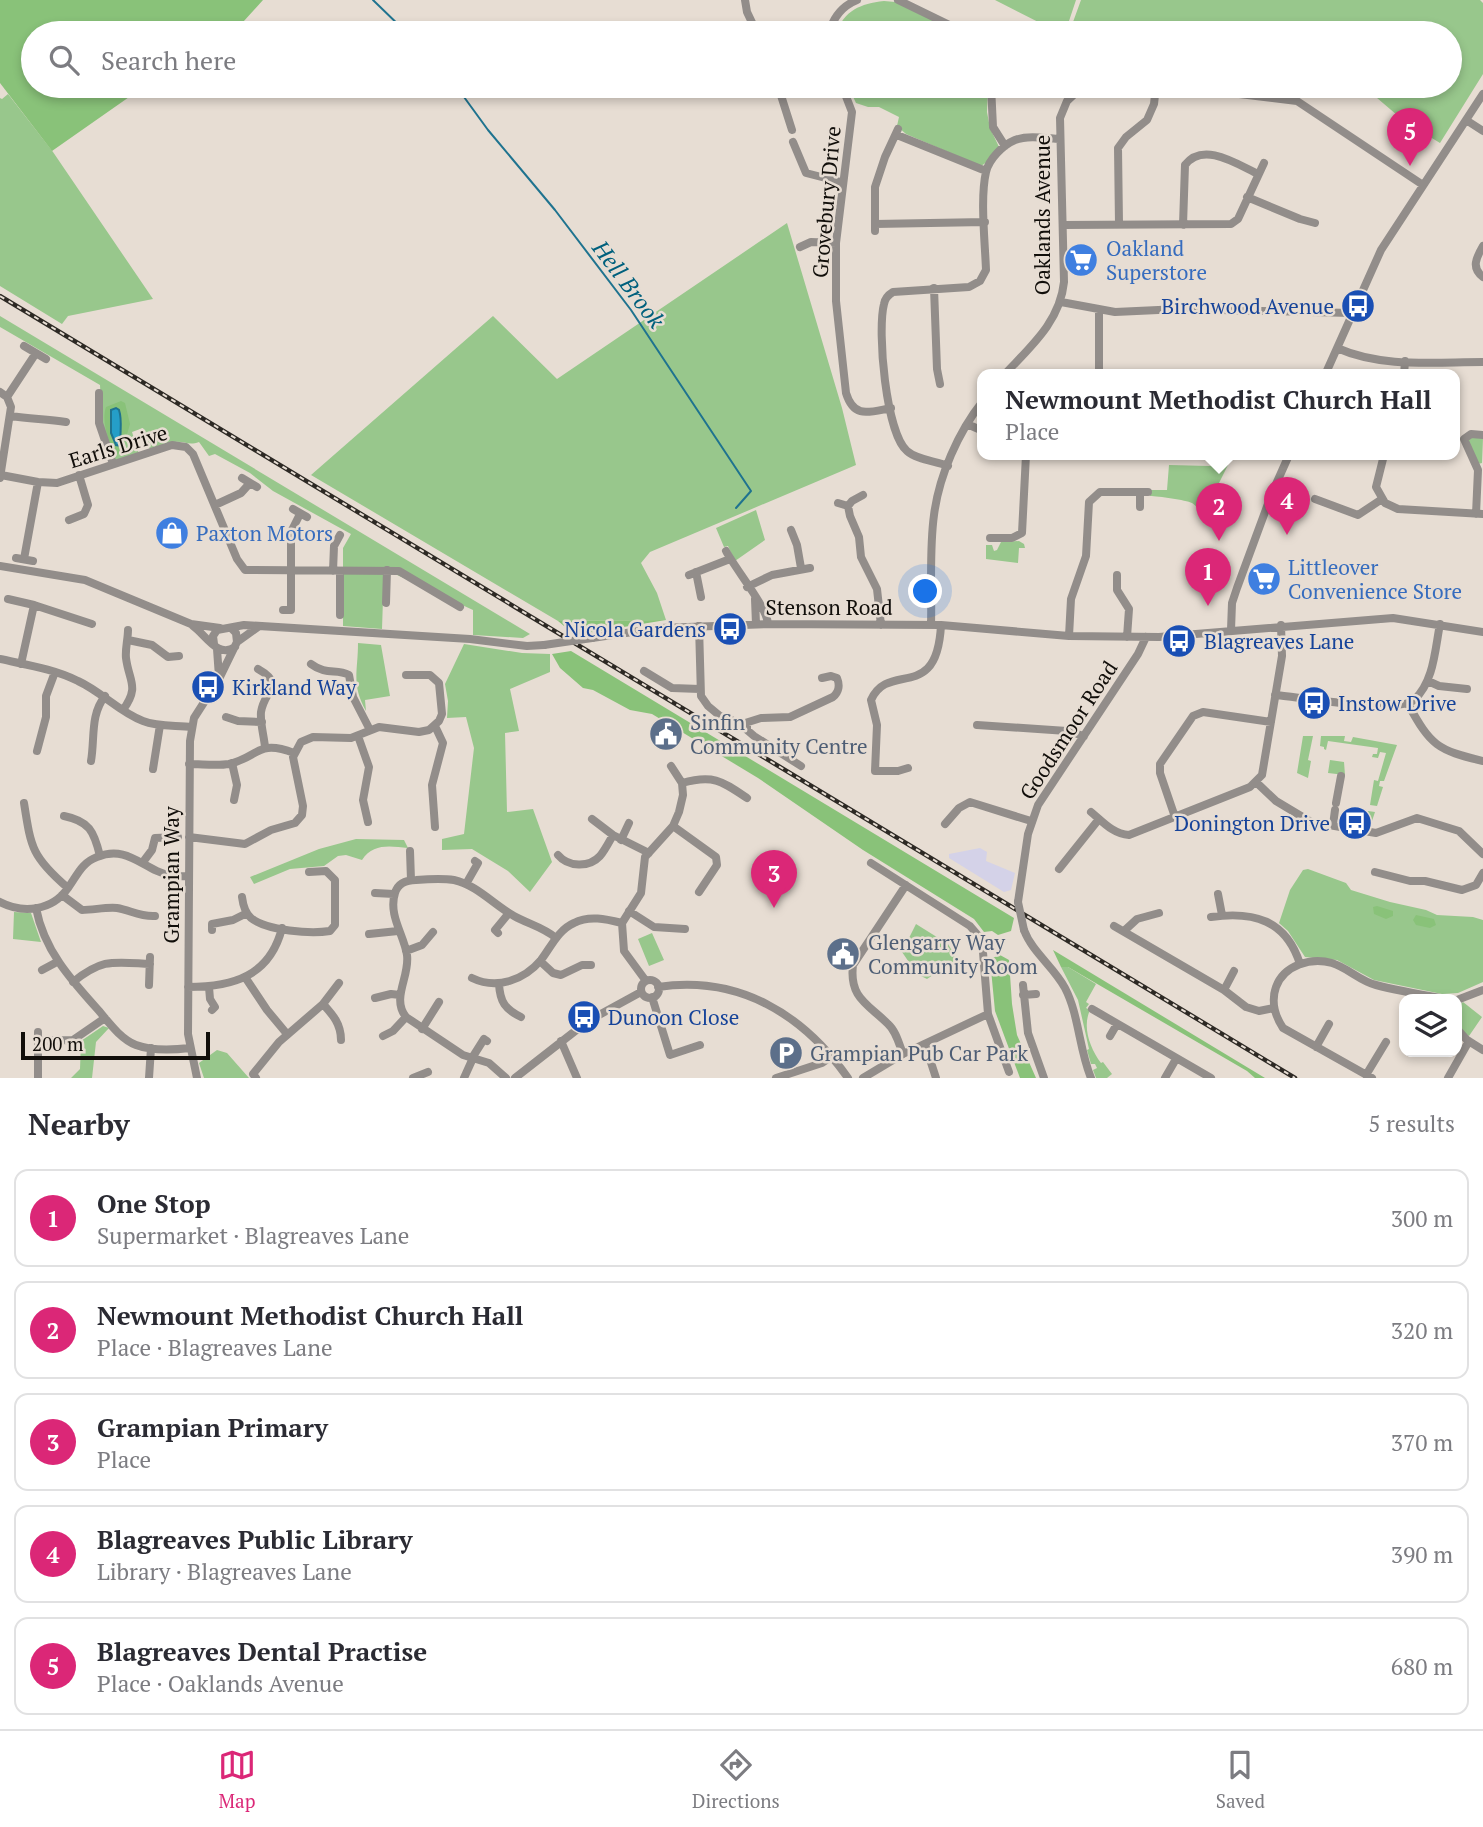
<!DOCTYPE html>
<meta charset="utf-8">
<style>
:root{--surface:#fff;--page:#f7f7f7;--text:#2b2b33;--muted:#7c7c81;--line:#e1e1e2;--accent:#db2777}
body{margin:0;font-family:"PT Serif",serif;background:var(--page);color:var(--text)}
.controls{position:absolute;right:21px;bottom:21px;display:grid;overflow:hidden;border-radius:14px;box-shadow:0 4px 10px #0003}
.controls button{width:63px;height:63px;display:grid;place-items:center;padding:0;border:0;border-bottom:2px solid var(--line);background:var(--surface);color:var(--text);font:35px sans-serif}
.scale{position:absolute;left:21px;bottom:18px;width:189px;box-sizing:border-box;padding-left:7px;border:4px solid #110e0a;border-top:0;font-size:19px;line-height:24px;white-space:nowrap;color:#110e0a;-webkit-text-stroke:5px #e7ddd3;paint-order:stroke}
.you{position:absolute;left:926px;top:592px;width:24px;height:24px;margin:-18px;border:5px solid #fff;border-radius:50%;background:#1a73e8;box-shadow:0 0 0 10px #1a73e833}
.badge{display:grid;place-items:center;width:46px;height:46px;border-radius:50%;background:var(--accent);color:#fff;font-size:23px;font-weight:700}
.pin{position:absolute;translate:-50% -58px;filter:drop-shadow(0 2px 4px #0008)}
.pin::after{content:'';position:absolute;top:37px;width:24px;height:21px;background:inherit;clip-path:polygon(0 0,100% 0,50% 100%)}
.popup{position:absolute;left:977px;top:369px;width:483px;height:91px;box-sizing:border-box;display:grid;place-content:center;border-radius:14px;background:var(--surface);filter:drop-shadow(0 2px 5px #0005);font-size:23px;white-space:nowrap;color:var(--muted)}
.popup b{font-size:26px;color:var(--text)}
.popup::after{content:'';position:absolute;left:50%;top:100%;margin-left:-14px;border:14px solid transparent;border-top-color:var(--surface)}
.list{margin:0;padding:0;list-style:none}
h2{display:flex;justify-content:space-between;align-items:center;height:91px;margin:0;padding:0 28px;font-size:30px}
h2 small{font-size:23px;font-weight:400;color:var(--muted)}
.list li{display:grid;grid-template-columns:46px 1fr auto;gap:21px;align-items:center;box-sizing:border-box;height:98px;margin:0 14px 14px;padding:0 14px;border:2px solid var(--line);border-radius:14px}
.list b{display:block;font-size:26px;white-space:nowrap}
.list p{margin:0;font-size:23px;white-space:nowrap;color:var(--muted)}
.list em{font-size:23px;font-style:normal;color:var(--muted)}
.icon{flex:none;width:38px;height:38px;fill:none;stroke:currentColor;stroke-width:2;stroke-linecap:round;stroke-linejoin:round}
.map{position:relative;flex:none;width:1483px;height:1078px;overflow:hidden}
.search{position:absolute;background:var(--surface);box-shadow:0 4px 10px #0003;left:21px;right:21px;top:21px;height:77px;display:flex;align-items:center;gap:18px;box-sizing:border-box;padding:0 24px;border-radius:38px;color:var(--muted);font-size:26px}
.sheet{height:651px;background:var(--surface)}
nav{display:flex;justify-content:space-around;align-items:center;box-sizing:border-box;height:98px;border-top:2px solid var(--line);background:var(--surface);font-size:19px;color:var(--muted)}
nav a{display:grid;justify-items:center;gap:4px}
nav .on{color:var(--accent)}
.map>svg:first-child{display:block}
.industrial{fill:#d4d2e8}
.green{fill:#98c78c}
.forest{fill:#89c279}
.water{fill:#259ec8;stroke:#1f738f;stroke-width:2}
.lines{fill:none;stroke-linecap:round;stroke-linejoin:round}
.stream{stroke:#1f738f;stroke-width:2}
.minor{stroke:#928d8a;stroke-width:8}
.rail-casing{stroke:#2d2924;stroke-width:4.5}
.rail{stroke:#e7ddd3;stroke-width:2;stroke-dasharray:5;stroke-linecap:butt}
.minor-bridge{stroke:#928d8a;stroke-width:8}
.labels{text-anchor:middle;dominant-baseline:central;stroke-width:5;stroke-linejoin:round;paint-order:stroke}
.street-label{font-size:21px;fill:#110e0a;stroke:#e7ddd3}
.shop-label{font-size:21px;fill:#366cbe;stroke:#e7ddd3;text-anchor:start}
.transit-label{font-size:21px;fill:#164399;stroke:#e7ddd3;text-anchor:start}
.service-label{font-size:21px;fill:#4e5e75;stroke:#e7ddd3;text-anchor:start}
.water-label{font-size:23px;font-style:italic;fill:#00607d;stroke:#e7ddd3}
</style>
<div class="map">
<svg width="1483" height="1078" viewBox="0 0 1483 1078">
<rect width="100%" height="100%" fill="#e7ddd3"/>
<!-- industrial -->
<path class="industrial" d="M980,848L987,852L986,861L1015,873L1011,890L1004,892L949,858V854Z"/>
<!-- green -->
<path class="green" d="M995,0H1076L1065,33H1060Z
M1081,0H1480L1483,3V74L1440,143L1404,121L1363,86H1450V33H1069Z
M884,1L895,2L959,33H836C845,10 860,4 884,1Z
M848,86H988L987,112L990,128L999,147L987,162L981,166L906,134L897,126L899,117L879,107H868L856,103Z
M8,94L53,152L153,299L68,316L62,324L0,286V98L2,99Z
M787,223L842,408L856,465L650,552L641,563L657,593L666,620L558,621L311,475L493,316L557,379Z
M0,316L530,634L523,638L473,635V610L384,569L382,629L343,626V548L351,534L273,491L250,473L215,454L209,456L199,442C189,446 184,441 175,442C166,443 158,447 150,450L143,428L132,432L139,454L114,462L102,424L100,385L0,327Z
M1470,437L1483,438L1482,463L1478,464L1467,440Z
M1225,464L1228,465L1208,505L1202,510C1198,509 1195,505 1192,503C1186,500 1158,496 1150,496V490H1167L1169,465L1209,466Z
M756,510L765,540L735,561L728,546L724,547L716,528Z
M1019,541L1024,544L1025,548H1019L1018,563L986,559V545H992L994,551L997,550L1001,542Z
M358,643L381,645L390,696L365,700L366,711C351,684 358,672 358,643Z
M464,644L522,653L550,654V672L510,689L519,731L505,733L507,812L533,809L552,862L530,892L508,871L472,849L442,850V839L464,834L474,748L466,717L447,718L448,701L445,684Z
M1303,736H1313L1308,760L1311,761L1308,778L1297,773Z
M1321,736H1345L1344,741L1351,742L1353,737L1397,745L1384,781H1380L1379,786L1383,787L1377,806L1370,805L1374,780L1378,781L1386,753L1380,752L1378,758L1372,757L1373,754H1377L1378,748L1328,741L1326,750L1324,749V747L1320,746Z
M1330,760L1344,762L1345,775L1328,773Z
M1368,811L1375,812L1371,824L1341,817L1342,813L1367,817Z
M356,839L404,840L408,848C390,846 373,843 362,860L346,855L338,856L324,866L290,869L254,884L250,877L319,849Z
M1308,869L1346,883L1351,890L1390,902L1426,910L1437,915L1473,917L1483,920V982L1458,993L1442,994L1374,980L1337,960L1305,957L1288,931L1279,923L1290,890L1303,870Z
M14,912L31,913L41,942L13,939Z
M916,924L948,944L957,959L927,979L917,974L902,952Z
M652,933L664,960L649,966L638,939Z
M1061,967H1068L1096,984L1086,1002L1089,1004L1086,1008L1090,1010C1082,1027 1090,1048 1101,1063L1103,1062L1112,1074L1107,1078H1096L1093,1070L1097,1068L1095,1064H1091L1087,1050L1089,1049L1078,1000Z
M1463,1002L1482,1017L1469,1036C1458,1029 1457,1019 1457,1007Z
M103,1026L109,1028L96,1042L92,1078H71L80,1069L81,1041Z
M217,1050L227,1053L249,1078H204L199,1063Z"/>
<!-- forest -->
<path class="forest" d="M0,0H263L233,33H33V86H161L151,93L142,88L52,151L0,83Z
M121,401L125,403L130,424L122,452L114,455C109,440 101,422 106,407Z
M666,620L575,635L558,621Z
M571,651L1014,918L1011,931L998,935L992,931L984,932L974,919L863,850L758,778L652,714L630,710L593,690L583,688L560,668L552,654Z
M1377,906L1393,911V916L1386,919L1374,914L1373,907Z
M1416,915L1434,919L1436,925L1430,928L1416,925L1413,920Z
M1053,950L1265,1078H1255L1247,1071L1068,967H1061Z
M1000,955L1009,960L1012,1004L1017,1035L1036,1078H1020L995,1011L990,959Z"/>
<!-- water -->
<path class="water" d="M116,408L119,410C123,422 119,434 121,446L116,445L111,433V410Z"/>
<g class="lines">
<!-- stream -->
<path class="stream" d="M373,0L407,33
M456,86L488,130L555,210L631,310L751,491L736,508"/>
<!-- minor -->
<path class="minor" d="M745,0L747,12L757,33
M898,0L966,33
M829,33C833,18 842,6 857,0
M778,86L792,130
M842,86L852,112L836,243V301L846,393C854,419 869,412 891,408
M991,86L993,127L1005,146
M1173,86L1297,101L1423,185
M1466,120L1483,131
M897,135L986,171
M793,142L806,173L841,182
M1247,197L1300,219L1315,223
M875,224L985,222
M1119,224L1118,148L1126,137L1147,120L1154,104L1156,86
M1063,225L1231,224L1238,219L1264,163
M1183,225L1185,165C1203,141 1237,164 1258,174
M875,231V187L885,157L898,129
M1483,246C1476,258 1471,268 1483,277
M800,247L811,242L836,243
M934,288L937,369L940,384
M1061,302L1115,312L1180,309L1351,313
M1099,310V375
M24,346L46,359
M1337,348C1382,368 1434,362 1483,362
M1004,375C1030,347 1060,322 1064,282L1060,118L1067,101L1083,86
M1325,375L1381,250L1483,94
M1404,375L1405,361
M0,392L7,397L11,407L0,478
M99,393V423L113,464
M7,397L36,353
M11,416C30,419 47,419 66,422
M967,424L983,431
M1384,455L1376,487L1385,503L1398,509L1483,514
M1215,462V455
M948,466C936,461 917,460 907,451C886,433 877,331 884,304C885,298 888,295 893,292L969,287L980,281L986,270C985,242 980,198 986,172C989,159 1003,145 1015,140C1028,135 1045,138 1059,139
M1,475L38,482L57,483L172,445L186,447L193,454L237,559L245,570L399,571L460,607
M242,478L257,487
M1315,499L1358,515L1382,499
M838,503L848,506L852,501L863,495
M215,505L241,493L250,483
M848,506L850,516L859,537L861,557L877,589L881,625
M1140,507V492
M293,509L307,517
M1476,514L1478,470L1464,439L1471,434L1483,435
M69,520L84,514L88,505L79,475
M791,530L797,545L801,568
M990,538H1012L1022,533L1026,455
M726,551C736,570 767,607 768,624
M16,558L33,561
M24,559L38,482
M0,566L85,580L191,624L220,628
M333,571L334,546L340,535
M340,571V615
M696,572L701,597
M689,575L730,559
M1117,575V590L1129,609L1127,637
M747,587L772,575L810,568
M8,599L34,605
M755,599L756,624
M386,603L387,570
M283,610H291V532L300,514
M931,625C932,589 929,551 934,515C939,476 958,432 983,401
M193,626C206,635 218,659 235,647
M699,626L701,696L708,706L720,716L742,724L761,718L790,717L833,697C839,692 840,685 837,678L831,676L822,678
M1231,630L1232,603L1237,588L1272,493L1289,455
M1069,636L1071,599L1086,556L1089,502L1100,492H1148
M592,638L660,628L768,624L941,625L1069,636L1159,637L1393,618L1483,632
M128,640L152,645L168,657L179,656
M237,642L258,627
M214,644L213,636L217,630L244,625L470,639L527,646L544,645
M217,649L219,677
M0,659C27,665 54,669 78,681C102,692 119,712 143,721C158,727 176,725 192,727
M21,664L34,605L92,624
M311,664C327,676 336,668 349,675L353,697L370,730
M258,669C286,685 264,690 261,712C260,723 264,736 265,747
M644,671L672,688L700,689
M1428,681L1439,686L1467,689
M1275,695C1300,697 1398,714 1414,700C1434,682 1435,649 1440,624
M1408,704C1431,746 1437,750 1483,761
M123,710C140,686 129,682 126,658C125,649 128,639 128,630
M226,717L238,721L262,722
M747,723V730L754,736L801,766
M977,725L1067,731L1084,736
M435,726L443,743L432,785L435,827
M358,736L369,767L363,800L368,822
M37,751L46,717V696L55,672
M91,761C95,738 90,715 105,696
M232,763L237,785L234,800
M189,764C202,764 217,766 229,764C259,757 257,739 294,753
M908,768L898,771H875L877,725L871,700C889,660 937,704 941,625
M153,769L160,725
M1256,782L1276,801L1311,822L1376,833L1417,818L1459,831L1483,854
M682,783C713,774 722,781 747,798
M24,803C31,848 32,857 68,888
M1336,803L1341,776
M1091,812C1103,822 1113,834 1129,835L1250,787L1262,775L1282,656L1281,625
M64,816C89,821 94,831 100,856
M1175,817L1160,773V764L1193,716L1203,712L1271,722
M592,819L613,835L649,853
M945,824L959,808L970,802L1031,821
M1333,825L1335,810
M673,826L716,857L717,865L699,892
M189,837L245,844L271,830L295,823L302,815L303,806L293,757L301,742L313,737L351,738L379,727L419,732L429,730L439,721L442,714L439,683L430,675H406
M621,840L629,823
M410,851L411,880
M558,855C568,867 589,868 600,856C605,850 609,842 613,835
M143,862L152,850L155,838L178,837
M871,863L970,926L982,940L988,1014L1009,1072
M1059,869L1099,819
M1375,872L1410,881H1425L1462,890L1476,885L1483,873
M466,884L478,863L475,861
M375,893L394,894
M1218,894L1222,915
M62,895L82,910C94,910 105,907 117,908C130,910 140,917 155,916
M242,897C243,905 245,913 251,918C267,931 311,934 330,931L335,925V880L326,871L309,872
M0,902C23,914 52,911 68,888C77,876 81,863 97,857C122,847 136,861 157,871C168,876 178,877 189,876
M1018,902L1028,834L1038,805L1138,654L1146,637
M36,908C44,951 72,981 100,1012C110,1024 121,1039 136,1045C152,1051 173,1050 190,1048
M629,911L654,927L685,929
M1211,917C1254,911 1286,920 1300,964
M1114,926L1224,990L1246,1007L1259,1011L1274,1008
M212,930V924L233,920L247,913
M1024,930C1032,952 1054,967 1065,988C1079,1015 1079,1049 1091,1078
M1124,931L1137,919L1159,913
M498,933L495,930L509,913
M369,934L398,931
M406,951L422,945L433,932
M540,961L553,973L561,975L582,965H591
M42,970L57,962
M245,977L267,1010L287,1034
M472,978C497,990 524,980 541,960C551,947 558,930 574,923C589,915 606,919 622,923
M641 989a9 9 0 1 1 18 0a9 9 0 1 1-18 0Z
M646,981L624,951L622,923L641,893L645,857L673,826L679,812L683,795L682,783L671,766
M73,982C103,958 113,962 150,964
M499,984C500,1002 505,1009 521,1017
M149,985L150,957
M1023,985L1028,1033L1044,1078
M188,987C233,987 270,976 282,928
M209,987L210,999L215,1007L212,1010
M658,987C739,975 803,1014 848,1078
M1224,990L1234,971
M1023,995L1036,994
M652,997L670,1055L700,1045
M375,998L391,994L400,995
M1457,1000L1483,990
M323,1004C333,1015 341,1024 341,1040
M1092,1009L1211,1078
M422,1029L439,1002
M1457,1029L1467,1040L1483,1050
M38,1032V1078
M383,1036L393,1031L406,1017
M1110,1036L1117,1024
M38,1041L73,1040L105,1018
M561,1041L577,1078
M925,1044L936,1078
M1316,1047L1329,1024
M903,1054C899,1044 896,1031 888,1024C868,1004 849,998 853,965L906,885
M472,1058L484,1039L487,1041
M1366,1075L1386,1042
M149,1078L151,1048
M197,1078L188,1034L190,741L194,718L219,679L237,642L236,633L231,628
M256,1078L253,1074L279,1042L323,1004L339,983
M413,1078L428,1072
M464,1078L473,1058
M506,1078L489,1063L463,1055L406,1017C391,998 410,977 407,955C404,935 388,915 395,893C398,883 407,880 416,880C428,879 442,878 454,880C477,885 494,905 514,916C528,924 543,927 556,938
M515,1078L588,1021L641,992
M776,1078L822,1063L832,1056
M863,1078L903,1054L988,1014
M1165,1078L1176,1059
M1372,1078L1283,1028C1275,1016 1271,1001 1276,987C1284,965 1311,957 1332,963C1348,968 1360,981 1376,985C1399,991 1423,995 1446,999
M1448,1078L1469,1041"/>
<!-- rail casing -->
<g class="rail-casing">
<path id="rail" d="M0,296L1295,1078"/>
</g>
<!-- rail -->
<use href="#rail" class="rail"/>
<!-- minor-bridge -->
<path class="minor-bridge" d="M544,645L592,638
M1018,902L1024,930"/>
</g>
<!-- icons -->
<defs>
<g id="supermarket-disc" transform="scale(1.75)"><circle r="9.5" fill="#3f7fe0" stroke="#e7ddd3"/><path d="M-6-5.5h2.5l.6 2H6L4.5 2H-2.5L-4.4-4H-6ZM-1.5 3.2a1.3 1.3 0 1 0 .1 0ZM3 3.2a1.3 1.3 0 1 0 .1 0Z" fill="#fff"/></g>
<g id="bus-disc" transform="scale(1.75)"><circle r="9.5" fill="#1a4fb4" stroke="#e7ddd3"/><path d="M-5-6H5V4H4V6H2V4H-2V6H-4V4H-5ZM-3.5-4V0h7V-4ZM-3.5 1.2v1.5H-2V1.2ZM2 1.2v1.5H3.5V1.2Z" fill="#fff"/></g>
<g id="shop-disc" transform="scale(1.75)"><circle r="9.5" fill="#3f7fe0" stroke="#e7ddd3"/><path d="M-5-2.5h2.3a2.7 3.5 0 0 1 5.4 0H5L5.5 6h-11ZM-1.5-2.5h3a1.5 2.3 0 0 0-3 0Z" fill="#fff"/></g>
<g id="civic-disc" transform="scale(1.75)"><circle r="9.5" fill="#5c6f8a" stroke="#e7ddd3"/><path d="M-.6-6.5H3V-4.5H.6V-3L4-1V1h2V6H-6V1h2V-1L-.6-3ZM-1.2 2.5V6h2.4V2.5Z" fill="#fff"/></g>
<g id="parking-disc" transform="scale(1.75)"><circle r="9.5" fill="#5c6f8a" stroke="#e7ddd3"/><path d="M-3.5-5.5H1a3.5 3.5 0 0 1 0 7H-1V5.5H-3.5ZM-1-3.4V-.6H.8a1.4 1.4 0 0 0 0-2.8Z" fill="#fff"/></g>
</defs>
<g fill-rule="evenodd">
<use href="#supermarket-disc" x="1081" y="260"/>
<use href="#bus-disc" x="1358" y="306"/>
<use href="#shop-disc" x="172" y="533"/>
<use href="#supermarket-disc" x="1264" y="579"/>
<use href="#bus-disc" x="730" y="629"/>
<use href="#bus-disc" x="1179" y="641"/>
<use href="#bus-disc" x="208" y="687"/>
<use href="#bus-disc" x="1314" y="703"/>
<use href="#civic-disc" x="666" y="734"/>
<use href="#bus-disc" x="1355" y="823"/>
<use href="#civic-disc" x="843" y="954"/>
<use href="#bus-disc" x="584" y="1017"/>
<use href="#parking-disc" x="786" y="1053"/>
</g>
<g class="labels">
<!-- street labels -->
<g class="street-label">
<text transform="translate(826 202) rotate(-85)">Grovebury Drive</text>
<text transform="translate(1042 215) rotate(-90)">Oaklands Avenue</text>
<text transform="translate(118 446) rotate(-17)">Earls Drive</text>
<text x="829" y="607">Stenson Road</text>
<text transform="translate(1068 730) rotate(-57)">Goodsmoor Road</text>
<text transform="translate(171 875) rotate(-90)">Grampian Way</text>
</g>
<!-- shop labels -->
<g class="shop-label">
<text x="1106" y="248">Oakland<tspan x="1106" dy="24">Superstore</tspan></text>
<text x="196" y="533">Paxton Motors</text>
<text x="1288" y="567">Littleover<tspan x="1288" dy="24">Convenience Store</tspan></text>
</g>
<!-- transit labels -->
<g class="transit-label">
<text x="1334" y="306" text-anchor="end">Birchwood Avenue</text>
<text x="706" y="629" text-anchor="end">Nicola Gardens</text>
<text x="1204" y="641">Blagreaves Lane</text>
<text x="232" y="687">Kirkland Way</text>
<text x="1338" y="703">Instow Drive</text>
<text x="1330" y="823" text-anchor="end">Donington Drive</text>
<text x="608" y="1017">Dunoon Close</text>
</g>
<!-- service labels -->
<g class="service-label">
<text x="690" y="722">Sinfin<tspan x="690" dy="24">Community Centre</tspan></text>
<text x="868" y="942">Glengarry Way<tspan x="868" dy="24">Community Room</tspan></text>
<text x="810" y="1053">Grampian Pub Car Park</text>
</g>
<!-- water labels -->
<g class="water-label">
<text transform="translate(629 284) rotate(53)">Hell Brook</text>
</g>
</g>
</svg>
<div class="controls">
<button><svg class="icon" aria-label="layers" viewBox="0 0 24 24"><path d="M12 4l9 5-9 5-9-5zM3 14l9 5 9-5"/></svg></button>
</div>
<div class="scale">200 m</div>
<div class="you"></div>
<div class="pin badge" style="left:1208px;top:606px">1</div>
<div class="pin badge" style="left:1219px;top:541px">2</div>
<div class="popup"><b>Newmount Methodist Church Hall</b>Place</div>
<div class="pin badge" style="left:774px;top:908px">3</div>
<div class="pin badge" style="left:1287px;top:535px">4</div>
<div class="pin badge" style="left:1410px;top:166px">5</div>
<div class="search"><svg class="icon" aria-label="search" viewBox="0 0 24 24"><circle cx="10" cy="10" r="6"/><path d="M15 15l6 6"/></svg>Search here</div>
</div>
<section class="sheet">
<h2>Nearby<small>5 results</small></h2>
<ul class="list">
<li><span class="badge">1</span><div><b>One Stop</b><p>Supermarket · Blagreaves Lane</p></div><em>300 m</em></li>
<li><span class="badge">2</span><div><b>Newmount Methodist Church Hall</b><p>Place · Blagreaves Lane</p></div><em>320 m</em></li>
<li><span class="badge">3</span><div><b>Grampian Primary</b><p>Place</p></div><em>370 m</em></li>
<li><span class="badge">4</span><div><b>Blagreaves Public Library</b><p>Library · Blagreaves Lane</p></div><em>390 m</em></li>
<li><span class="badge">5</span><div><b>Blagreaves Dental Practise</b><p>Place · Oaklands Avenue</p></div><em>680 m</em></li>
</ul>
</section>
<nav>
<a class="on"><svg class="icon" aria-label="map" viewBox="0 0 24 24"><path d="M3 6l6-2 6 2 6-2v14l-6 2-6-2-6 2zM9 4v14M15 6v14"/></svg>Map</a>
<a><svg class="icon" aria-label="directions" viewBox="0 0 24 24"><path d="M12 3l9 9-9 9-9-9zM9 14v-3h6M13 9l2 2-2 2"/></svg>Directions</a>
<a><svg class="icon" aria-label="saved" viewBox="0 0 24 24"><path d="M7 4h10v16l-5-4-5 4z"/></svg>Saved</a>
</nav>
